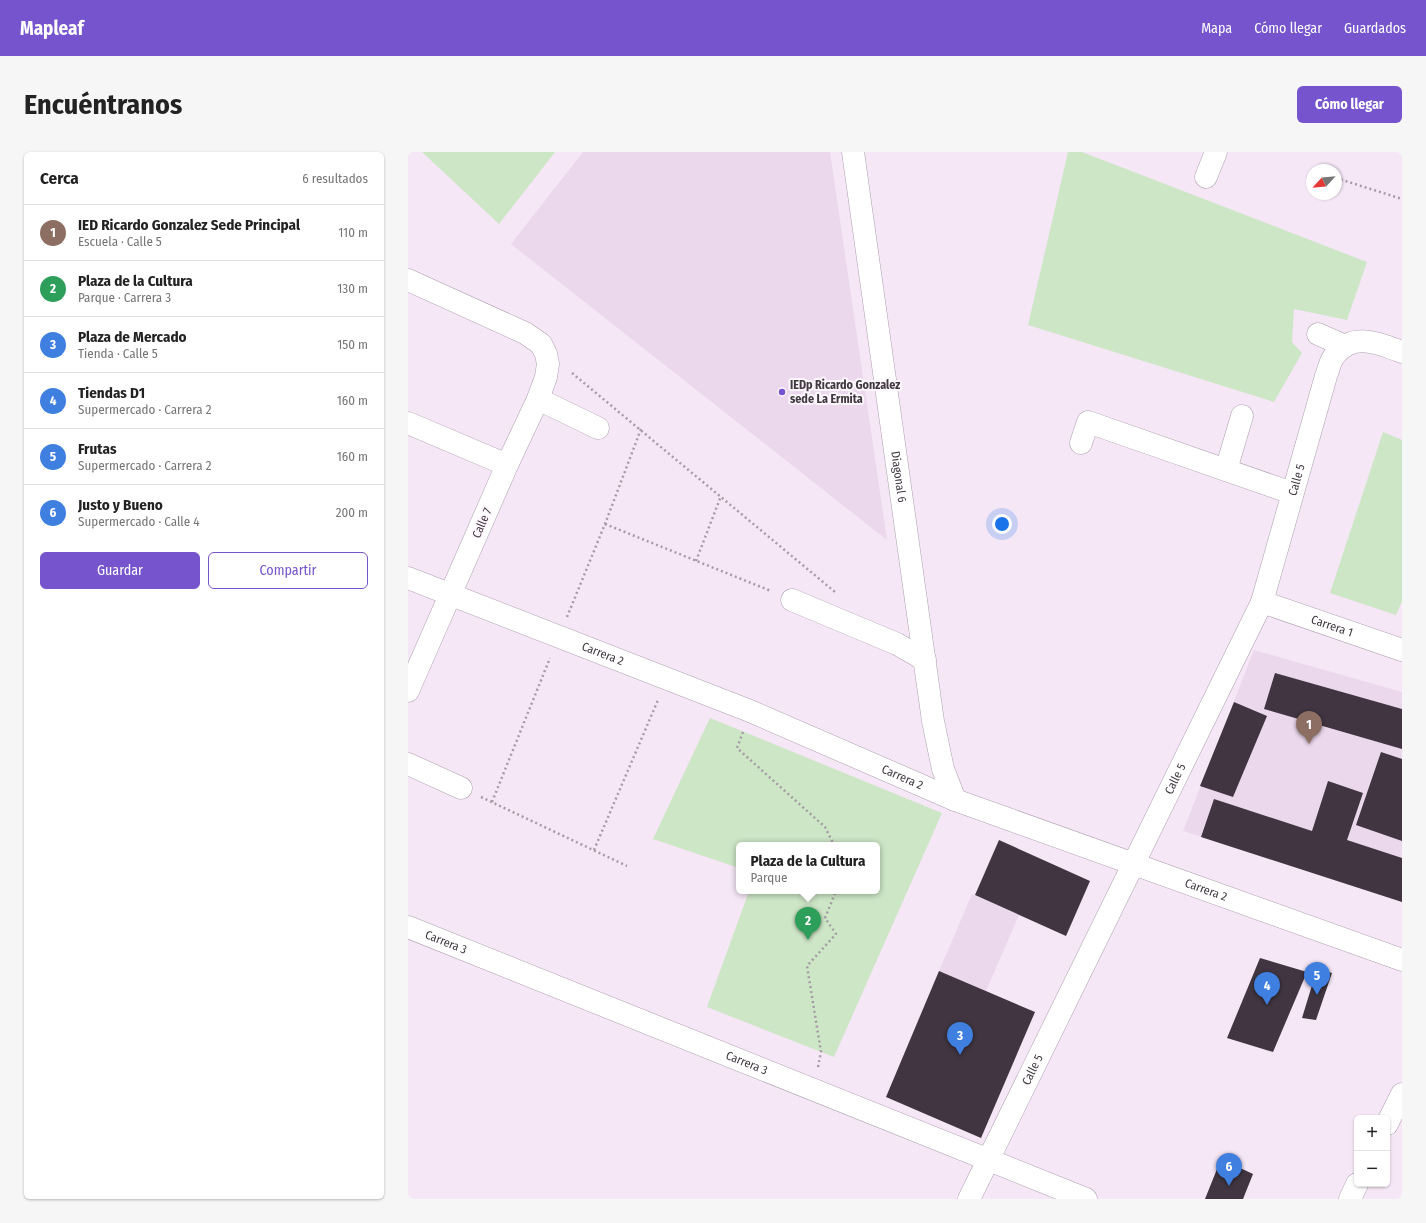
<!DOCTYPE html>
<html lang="es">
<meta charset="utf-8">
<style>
:root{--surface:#fff;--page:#f6f6f6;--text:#222;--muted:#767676;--line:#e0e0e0;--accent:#7654cd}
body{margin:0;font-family:"Fira Sans Condensed",sans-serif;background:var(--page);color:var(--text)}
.controls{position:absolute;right:12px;bottom:12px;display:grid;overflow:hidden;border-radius:6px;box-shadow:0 1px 3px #0004}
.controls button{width:36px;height:36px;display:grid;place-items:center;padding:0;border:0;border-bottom:1px solid var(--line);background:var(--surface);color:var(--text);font:20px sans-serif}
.compass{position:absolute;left:898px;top:12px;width:36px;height:36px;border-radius:50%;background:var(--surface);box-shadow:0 1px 3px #0004;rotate:244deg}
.you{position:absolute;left:594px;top:372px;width:14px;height:14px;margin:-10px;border:3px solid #fff;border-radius:50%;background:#1a73e8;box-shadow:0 0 0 6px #1a73e833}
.badge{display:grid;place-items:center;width:26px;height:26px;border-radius:50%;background:var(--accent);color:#fff;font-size:13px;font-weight:700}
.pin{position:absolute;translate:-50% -33px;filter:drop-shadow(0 1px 2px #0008)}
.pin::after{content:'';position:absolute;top:21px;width:14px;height:12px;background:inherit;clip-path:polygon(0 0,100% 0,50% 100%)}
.popup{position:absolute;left:328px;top:690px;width:144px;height:52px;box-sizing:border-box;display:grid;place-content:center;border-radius:6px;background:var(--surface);filter:drop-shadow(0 1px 3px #0005);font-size:13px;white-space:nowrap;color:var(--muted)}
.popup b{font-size:15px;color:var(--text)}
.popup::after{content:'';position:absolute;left:50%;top:100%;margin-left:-8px;border:8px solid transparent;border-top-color:var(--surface)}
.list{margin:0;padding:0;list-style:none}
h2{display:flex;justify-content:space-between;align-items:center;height:52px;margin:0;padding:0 16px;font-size:17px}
h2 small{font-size:13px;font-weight:400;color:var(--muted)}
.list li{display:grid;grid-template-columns:26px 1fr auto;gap:12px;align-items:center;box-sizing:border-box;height:56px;padding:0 16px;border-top:1px solid var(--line)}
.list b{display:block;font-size:15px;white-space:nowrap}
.list p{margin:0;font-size:13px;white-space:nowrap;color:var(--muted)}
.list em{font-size:13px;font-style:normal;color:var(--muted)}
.actions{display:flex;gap:8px;padding:12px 16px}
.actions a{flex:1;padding:9px 0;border:1px solid var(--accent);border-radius:6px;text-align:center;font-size:14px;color:var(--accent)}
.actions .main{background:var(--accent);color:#fff}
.map{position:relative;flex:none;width:994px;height:1047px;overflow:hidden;border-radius:6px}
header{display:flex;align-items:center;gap:24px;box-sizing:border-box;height:56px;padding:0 20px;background:var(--accent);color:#fff}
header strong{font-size:19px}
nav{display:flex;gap:22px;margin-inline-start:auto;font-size:14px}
.intro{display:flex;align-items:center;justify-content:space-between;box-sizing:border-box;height:96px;padding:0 24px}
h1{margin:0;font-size:28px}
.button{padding:10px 18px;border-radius:6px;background:var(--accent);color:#fff;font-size:14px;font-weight:700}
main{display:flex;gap:24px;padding:0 24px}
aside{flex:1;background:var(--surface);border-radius:6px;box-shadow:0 1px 3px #0004}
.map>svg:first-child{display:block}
.built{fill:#ecd8ed}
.green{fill:#cde6c6}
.building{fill:#403540}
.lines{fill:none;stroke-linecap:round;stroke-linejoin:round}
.minor-casing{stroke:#ada0ae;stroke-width:23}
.tertiary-casing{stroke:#ada0ae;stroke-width:23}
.path{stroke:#a69ba6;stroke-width:2.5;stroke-dasharray:2 3;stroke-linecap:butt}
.minor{stroke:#fff;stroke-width:22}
.tertiary{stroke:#fff;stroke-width:22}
.poi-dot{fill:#7654cd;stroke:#fdf7fd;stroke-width:1.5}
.labels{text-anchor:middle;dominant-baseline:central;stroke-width:4;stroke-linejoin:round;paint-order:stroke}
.poi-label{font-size:12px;font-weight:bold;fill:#403a40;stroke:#fdf7fd;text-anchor:start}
.street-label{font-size:12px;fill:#403a40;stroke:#fdf7fd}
</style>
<header>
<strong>Mapleaf</strong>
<nav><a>Mapa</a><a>Cómo llegar</a><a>Guardados</a></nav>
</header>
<div class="intro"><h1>Encuéntranos</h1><a class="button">Cómo llegar</a></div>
<main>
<aside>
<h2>Cerca<small>6 resultados</small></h2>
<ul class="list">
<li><span class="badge" style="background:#8d6e63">1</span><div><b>IED Ricardo Gonzalez Sede Principal</b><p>Escuela · Calle 5</p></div><em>110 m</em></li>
<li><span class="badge" style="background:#2e9e5b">2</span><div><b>Plaza de la Cultura</b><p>Parque · Carrera 3</p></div><em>130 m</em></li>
<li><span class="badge" style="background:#3f7fe0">3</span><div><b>Plaza de Mercado</b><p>Tienda · Calle 5</p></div><em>150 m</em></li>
<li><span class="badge" style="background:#3f7fe0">4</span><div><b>Tiendas D1</b><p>Supermercado · Carrera 2</p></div><em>160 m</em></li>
<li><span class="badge" style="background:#3f7fe0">5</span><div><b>Frutas</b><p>Supermercado · Carrera 2</p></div><em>160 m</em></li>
<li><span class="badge" style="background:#3f7fe0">6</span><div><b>Justo y Bueno</b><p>Supermercado · Calle 4</p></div><em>200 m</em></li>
</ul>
<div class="actions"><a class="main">Guardar</a><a>Compartir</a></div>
</aside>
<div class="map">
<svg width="994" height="1047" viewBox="0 0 994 1047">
<rect width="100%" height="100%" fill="#f5e7f6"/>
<!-- built -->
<path class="built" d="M175,0H422L479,388L103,92Z
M846,498L994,540V750L775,679Z
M564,742L611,763L578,839L531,819Z"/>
<!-- green -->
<path class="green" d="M14,0H147L91,72Z
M660,0H674L959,110L939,168L886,157L884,190L894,201L866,250L620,173Z
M975,280L994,288V449L988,463L922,441Z
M302,566L534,661L426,905L299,855L341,739H469V693H331V716L245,687Z"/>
<!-- building -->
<path class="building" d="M867,521L994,557V597L856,557Z
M826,550L859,564L825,645L792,634Z
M973,600L994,607V689L948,673Z
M920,629L955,641L939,688L994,706V750L793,685L806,647L904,679Z
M591,688L682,729L658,784L567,743Z
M852,806L899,820L865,900L819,886Z
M909,817L924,821L908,868L894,866Z
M531,819L627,860L573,986L478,945Z
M813,1007L845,1022L835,1047H797Z"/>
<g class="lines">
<!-- minor casing -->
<g class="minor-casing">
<g id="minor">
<path d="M798,25L808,0"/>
<path d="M0,128L117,181L133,192L138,202L140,212L138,225L130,247L99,313L0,539"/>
<path d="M910,182L937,194"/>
<path d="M130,247L190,276"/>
<path d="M0,271L99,313"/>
<path d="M673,291L680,270L884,341"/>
<path d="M818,318L834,264"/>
<path d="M384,448L489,492L517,508"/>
<path id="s1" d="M854,450L994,498"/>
<path d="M0,612L53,636"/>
<path d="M979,972L994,942"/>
<path id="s2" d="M561,1047L854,450L918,224C921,217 922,208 927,203C945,180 971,191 994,200"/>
<path d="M942,1047L949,1032"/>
</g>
</g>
<!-- tertiary casing -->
<g class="tertiary-casing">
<g id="tertiary">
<path id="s3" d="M445,0L525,569L535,617L547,648"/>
<path id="s4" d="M0,426L342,559L547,648L994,808"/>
<path id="s5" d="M0,775L678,1047"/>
</g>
</g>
<!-- path -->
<path class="path" d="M928,26L994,47
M164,221L427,440
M197,372L363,439
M288,409L313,344
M159,465L197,372L233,277
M335,580L329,596L417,675L426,693
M73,645L219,714
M84,650L142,506
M186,698L250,548
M410,915L413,900L399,814L428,782L417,766L428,739"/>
<!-- minor -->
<use href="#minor" class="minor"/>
<!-- tertiary -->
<use href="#tertiary" class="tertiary"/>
</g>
<!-- markers -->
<circle class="poi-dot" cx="374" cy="240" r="4"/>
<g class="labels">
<!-- poi labels -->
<g class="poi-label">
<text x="382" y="233">IEDp Ricardo Gonzalez<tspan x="382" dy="14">sede La Ermita</tspan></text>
</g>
<!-- street labels -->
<g class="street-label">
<text stroke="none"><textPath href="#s3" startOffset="328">Diagonal 6</textPath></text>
<text stroke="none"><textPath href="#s2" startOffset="792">Calle 5</textPath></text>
<text transform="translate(74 371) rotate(-67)">Calle 7</text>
<text stroke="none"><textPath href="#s1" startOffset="74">Carrera 1</textPath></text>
<text stroke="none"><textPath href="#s4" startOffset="209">Carrera 2</textPath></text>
<text stroke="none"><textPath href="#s4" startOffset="533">Carrera 2</textPath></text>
<text stroke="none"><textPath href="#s2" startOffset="468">Calle 5</textPath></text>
<text stroke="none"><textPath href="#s4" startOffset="857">Carrera 2</textPath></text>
<text stroke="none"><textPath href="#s5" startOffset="41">Carrera 3</textPath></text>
<text stroke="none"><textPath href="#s5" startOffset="365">Carrera 3</textPath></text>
<text stroke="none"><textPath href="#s2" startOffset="144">Calle 5</textPath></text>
</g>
</g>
</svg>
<div class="controls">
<button>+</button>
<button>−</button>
</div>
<svg class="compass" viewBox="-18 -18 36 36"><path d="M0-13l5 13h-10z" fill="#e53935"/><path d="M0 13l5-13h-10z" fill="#767676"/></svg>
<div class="you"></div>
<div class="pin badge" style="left:901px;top:592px;background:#8d6e63">1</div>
<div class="pin badge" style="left:400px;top:788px;background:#2e9e5b">2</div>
<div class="popup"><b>Plaza de la Cultura</b>Parque</div>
<div class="pin badge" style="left:552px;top:903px;background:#3f7fe0">3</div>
<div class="pin badge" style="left:859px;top:853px;background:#3f7fe0">4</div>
<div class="pin badge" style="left:909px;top:843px;background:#3f7fe0">5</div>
<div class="pin badge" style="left:821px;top:1034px;background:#3f7fe0">6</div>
</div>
</main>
